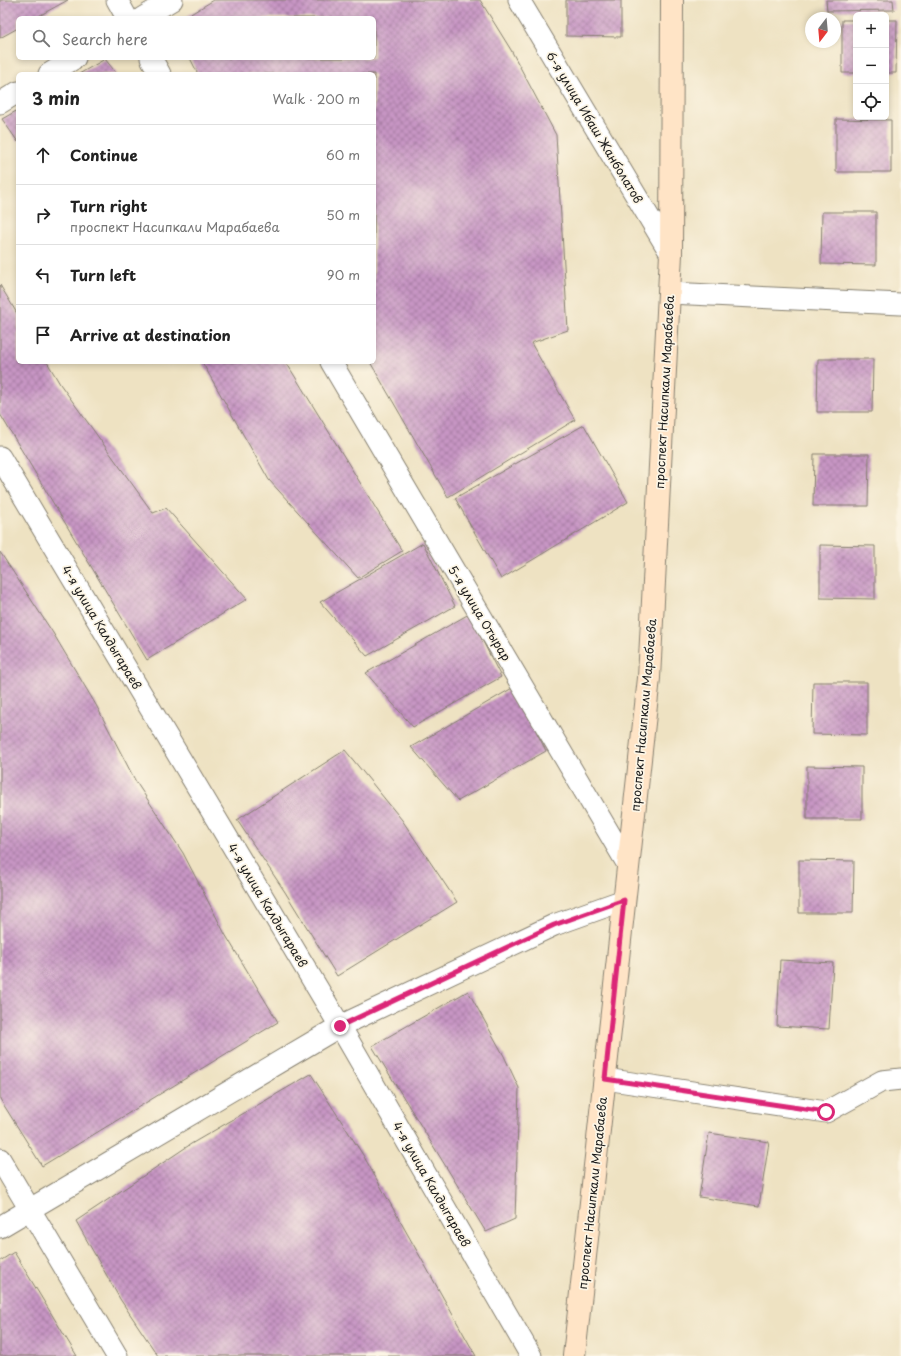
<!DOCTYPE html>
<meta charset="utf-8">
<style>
:root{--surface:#fff;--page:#f2f2f2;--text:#222;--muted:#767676;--line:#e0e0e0}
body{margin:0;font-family:"Playpen Sans",sans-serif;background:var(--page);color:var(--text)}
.controls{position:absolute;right:12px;top:12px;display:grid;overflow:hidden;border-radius:6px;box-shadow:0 2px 6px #0003}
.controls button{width:36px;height:36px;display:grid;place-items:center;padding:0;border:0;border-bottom:1px solid var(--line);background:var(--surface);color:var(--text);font:20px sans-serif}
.compass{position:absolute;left:805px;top:12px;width:36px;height:36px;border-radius:50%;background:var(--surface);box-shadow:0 2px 6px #0003;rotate:196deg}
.stop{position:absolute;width:12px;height:12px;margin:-9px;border:3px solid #db2777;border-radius:50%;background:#fff}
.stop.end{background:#db2777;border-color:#fff;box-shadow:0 1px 4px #0008}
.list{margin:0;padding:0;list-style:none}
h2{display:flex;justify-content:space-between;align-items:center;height:52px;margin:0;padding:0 16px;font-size:17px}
h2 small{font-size:13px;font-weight:400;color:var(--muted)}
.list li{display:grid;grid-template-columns:26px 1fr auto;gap:12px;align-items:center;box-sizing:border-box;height:60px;padding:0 16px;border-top:1px solid var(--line)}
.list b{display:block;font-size:15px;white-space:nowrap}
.list p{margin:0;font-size:13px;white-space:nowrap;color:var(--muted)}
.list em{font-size:13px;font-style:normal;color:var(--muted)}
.icon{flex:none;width:22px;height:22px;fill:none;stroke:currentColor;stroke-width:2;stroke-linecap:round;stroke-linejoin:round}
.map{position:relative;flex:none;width:901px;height:1356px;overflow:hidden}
.search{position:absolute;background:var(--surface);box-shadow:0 2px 6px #0003;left:16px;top:16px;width:360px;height:44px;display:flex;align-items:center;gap:10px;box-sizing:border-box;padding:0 14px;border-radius:6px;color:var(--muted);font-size:15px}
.panel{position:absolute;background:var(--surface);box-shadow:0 2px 6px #0003;left:16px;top:72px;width:360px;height:292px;border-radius:6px}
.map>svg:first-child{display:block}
.building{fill:url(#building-cross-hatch)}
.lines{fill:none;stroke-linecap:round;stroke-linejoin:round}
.minor-casing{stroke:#857f6f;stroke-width:23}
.secondary-casing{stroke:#857f6f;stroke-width:24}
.minor{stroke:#fff;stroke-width:21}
.secondary{stroke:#ffe4c6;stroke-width:22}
.route{stroke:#db2777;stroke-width:5}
.labels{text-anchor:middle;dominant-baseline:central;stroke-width:3.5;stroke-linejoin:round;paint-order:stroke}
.street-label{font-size:12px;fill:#1c1c1c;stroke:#fcf5e5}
</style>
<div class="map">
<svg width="901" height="1356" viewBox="0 0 901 1356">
<defs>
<pattern id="building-cross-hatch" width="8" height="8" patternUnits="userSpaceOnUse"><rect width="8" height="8" fill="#c795c4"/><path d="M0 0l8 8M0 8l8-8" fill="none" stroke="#a1799e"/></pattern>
</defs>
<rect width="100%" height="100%" fill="#fcf5e5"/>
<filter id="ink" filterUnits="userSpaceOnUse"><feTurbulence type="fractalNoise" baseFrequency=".025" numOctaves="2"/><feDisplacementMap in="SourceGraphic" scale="8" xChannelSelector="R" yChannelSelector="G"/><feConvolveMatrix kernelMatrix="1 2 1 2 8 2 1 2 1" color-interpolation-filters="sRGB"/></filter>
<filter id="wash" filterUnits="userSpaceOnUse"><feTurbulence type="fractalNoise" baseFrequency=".012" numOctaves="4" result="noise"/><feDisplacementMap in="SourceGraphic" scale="16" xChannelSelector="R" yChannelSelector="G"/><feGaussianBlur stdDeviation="0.9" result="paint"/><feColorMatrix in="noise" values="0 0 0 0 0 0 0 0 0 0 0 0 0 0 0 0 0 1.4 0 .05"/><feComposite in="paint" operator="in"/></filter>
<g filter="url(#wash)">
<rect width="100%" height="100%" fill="#eee2c2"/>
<g id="blocks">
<!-- building -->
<path class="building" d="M0,0H68L35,18H18V28L0,38Z
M214,0H480L511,50L556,135L568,330L531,343L575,420L448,497L370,362H374V74H198L190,58H374V18H184Z
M566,0H621V37L566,36Z
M826,0H893L894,10L827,11Z
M842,20H856V73H842Z
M886,20H897L896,73H886Z
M105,59L117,74H79Z
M18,110V142L2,119Z
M836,119L891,120V172H836Z
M822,212H876V265L821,264Z
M0,285L18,315V362H47L60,384L153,513L166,508L247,599L147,660L0,414Z
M818,359H873L872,412H817Z
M202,362H286L402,551L358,578L269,480Z
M584,425L628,502L501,579L455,498Z
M814,454H869L868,506H813Z
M423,543L455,606L367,656L320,602Z
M820,545L875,546V599L820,598Z
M0,552L53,633L96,705L136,782L183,853L225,934L278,1022L42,1166L0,1099Z
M469,614L501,677L413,727L366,673Z
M813,682H867V735L812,734Z
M514,687L546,751L458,801L411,747Z
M345,750L402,820L457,902L337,976L285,892L237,820Z
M807,766L862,767V819H807Z
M799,860L854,861L853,913H799Z
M780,960L833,963L829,1029L777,1026Z
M468,991L504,1056L519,1088L515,1219L486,1232L372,1046Z
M311,1074L363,1155L476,1356H158L120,1299L76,1221L191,1144Z
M709,1133L769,1142L759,1206L699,1197Z
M14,1252L63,1333L77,1356H0V1261Z"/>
</g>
</g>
<g filter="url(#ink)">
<use href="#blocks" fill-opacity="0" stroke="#857f6f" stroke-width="1"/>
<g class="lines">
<!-- minor casing -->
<g class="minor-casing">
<path id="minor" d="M117,0L127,18
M519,0L671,254
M142,18L172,0
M151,58L160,74
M49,74L75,58
M0,103L18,92
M669,293L901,304
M331,362L628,865
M0,457L340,1026L531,1356
M605,1079L826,1112L882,1081L901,1079
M0,1159L117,1356
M0,1227L340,1026L554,925L624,900"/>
</g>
<!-- secondary casing -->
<g class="secondary-casing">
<path id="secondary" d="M574,1356L649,678L671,254L672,0"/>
</g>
<!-- minor -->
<use href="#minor" class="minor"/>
<!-- secondary -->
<use href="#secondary" class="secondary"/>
</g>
</g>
<g class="lines" filter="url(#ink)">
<!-- route -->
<path class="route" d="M340,1026L554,925L624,900L605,1079L826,1112"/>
</g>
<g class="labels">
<!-- street labels -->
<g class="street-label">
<text transform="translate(595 127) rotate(59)">6-я улица Ибаш Жанболатов</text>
<text transform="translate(664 392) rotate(-87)">проспект Насипкали Марабаева</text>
<text transform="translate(480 613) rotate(59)">5-я улица Отырар</text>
<text transform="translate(102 627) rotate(59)">4-я улица Калдыгараев</text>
<text transform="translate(643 715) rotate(-85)">проспект Насипкали Марабаева</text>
<text transform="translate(268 905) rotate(59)">4-я улица Калдыгараев</text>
<text transform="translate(432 1184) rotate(60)">4-я улица Калдыгараев</text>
<text transform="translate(592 1193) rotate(-84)">проспект Насипкали Марабаева</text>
</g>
</g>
</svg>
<div class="controls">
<button>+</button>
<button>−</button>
<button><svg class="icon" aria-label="locate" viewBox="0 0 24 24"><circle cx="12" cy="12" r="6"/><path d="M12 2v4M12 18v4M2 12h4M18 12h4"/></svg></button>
</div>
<svg class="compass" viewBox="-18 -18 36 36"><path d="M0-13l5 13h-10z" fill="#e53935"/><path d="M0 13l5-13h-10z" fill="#767676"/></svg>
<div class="stop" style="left:826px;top:1112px"></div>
<div class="stop end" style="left:340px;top:1026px"></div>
<div class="search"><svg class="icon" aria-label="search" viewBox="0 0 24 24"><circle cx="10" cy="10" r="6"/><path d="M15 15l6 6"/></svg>Search here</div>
<section class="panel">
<h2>3 min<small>Walk · 200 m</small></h2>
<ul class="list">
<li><svg class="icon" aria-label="ahead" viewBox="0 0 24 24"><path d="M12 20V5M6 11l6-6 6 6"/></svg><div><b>Continue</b></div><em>60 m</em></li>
<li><svg class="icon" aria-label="right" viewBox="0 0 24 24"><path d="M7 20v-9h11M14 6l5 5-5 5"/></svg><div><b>Turn right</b><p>проспект Насипкали Марабаева</p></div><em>50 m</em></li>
<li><svg class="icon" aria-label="left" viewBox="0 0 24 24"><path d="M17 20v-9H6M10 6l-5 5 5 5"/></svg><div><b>Turn left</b></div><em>90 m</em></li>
<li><svg class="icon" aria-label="arrive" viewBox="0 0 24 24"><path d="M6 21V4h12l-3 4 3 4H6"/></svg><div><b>Arrive at destination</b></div></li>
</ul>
</section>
</div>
